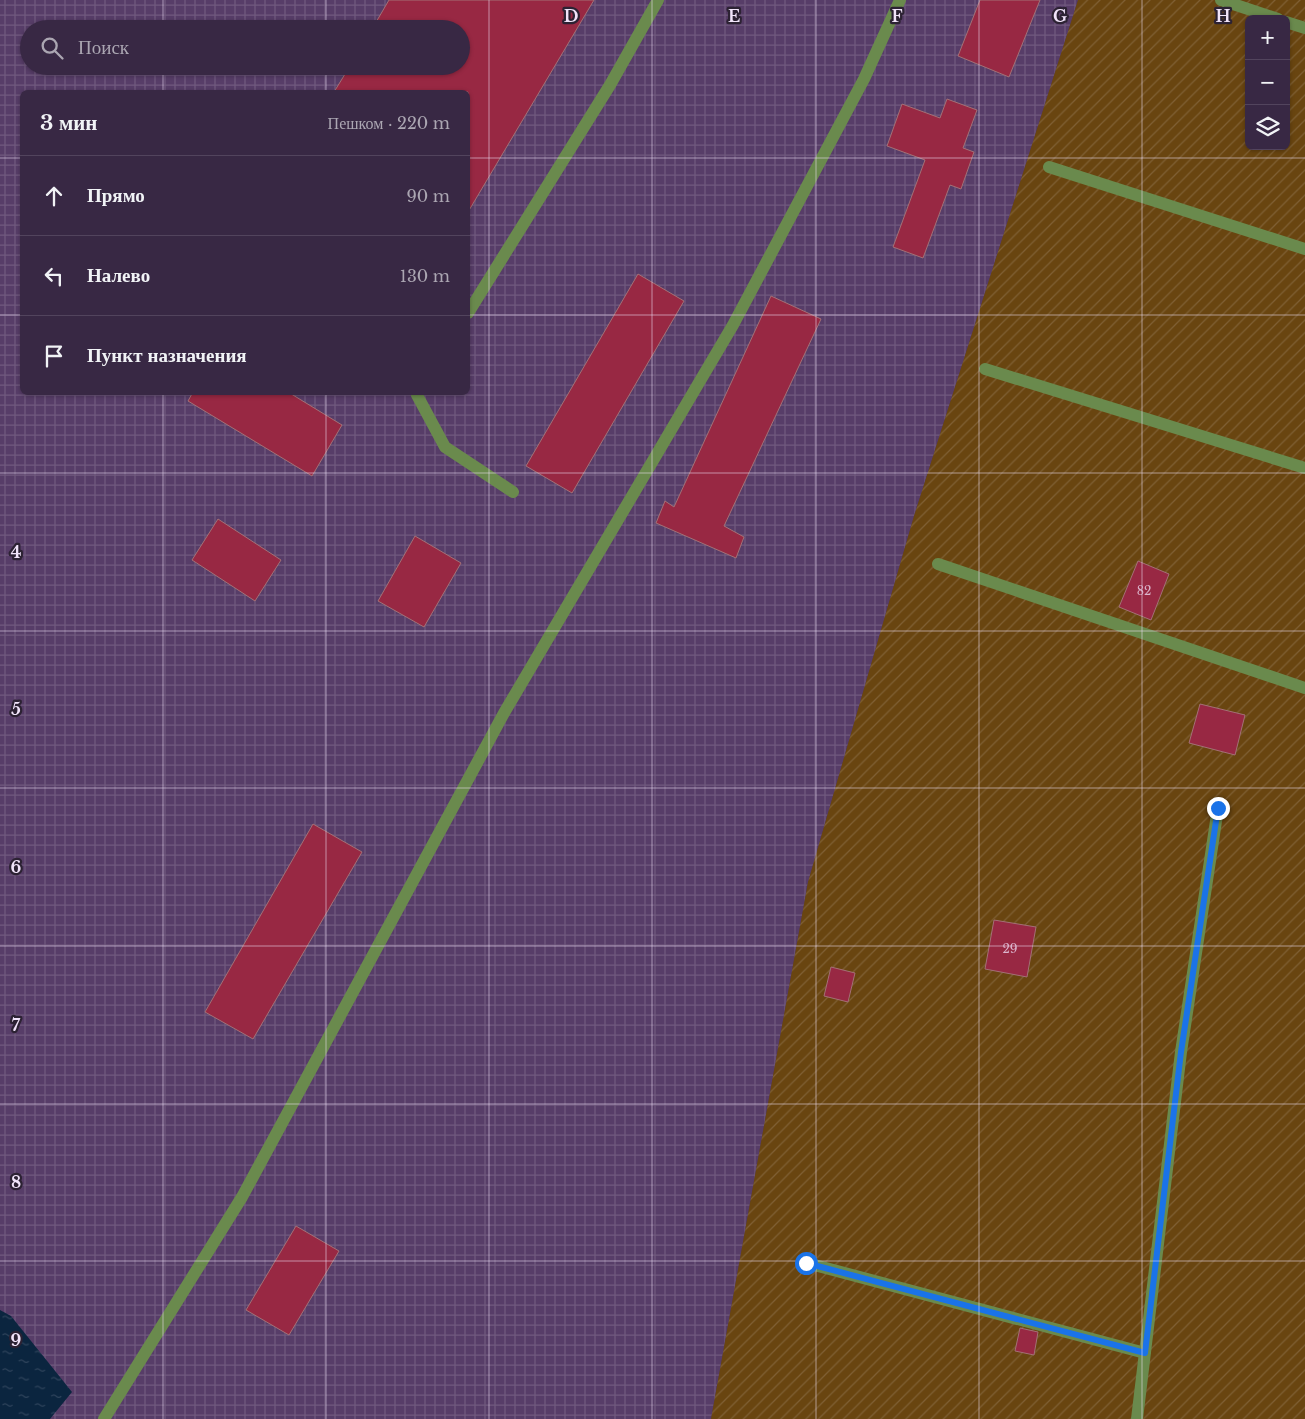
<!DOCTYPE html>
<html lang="ru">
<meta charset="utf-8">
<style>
:root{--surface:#382844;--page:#3f304b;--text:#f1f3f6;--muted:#aba6b2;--line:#52445d}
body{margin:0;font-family:"Libre Baskerville",serif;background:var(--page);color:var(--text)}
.controls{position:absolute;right:15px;top:15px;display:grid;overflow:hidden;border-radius:8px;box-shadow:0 1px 4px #0004}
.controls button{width:45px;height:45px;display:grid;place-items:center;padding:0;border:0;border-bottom:1px solid var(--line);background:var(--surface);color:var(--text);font:25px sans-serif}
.stop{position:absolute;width:15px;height:15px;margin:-11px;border:4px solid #1a73e8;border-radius:50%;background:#fff}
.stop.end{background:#1a73e8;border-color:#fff;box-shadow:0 1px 5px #0008}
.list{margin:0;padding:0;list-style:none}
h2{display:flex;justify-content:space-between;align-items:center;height:65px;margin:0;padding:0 20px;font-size:21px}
h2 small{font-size:16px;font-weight:400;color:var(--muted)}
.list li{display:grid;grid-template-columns:32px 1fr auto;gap:15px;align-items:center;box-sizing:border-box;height:80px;padding:0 20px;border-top:1px solid var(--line)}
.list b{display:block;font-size:19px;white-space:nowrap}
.list em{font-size:16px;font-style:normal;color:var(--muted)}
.icon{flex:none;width:28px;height:28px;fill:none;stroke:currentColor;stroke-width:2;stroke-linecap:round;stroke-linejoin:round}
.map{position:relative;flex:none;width:1305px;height:1419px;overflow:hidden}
.search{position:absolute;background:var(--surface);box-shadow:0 1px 4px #0004;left:20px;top:20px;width:450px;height:55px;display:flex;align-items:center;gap:12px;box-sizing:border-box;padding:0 18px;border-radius:28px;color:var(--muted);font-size:19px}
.panel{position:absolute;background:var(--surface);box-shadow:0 1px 4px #0004;left:20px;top:90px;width:450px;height:305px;border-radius:8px}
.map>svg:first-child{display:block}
.industrial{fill:url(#industrial-grid);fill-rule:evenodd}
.garden{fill:url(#garden-furrows);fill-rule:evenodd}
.water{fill:url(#water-ripples)}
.building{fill:#982843;stroke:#a37076}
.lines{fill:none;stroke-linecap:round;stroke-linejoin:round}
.minor{stroke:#6a8a4d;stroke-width:12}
.route{stroke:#1a73e8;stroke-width:6}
.grid{fill:none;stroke:#f1e4fa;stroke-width:1;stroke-opacity:0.55}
.labels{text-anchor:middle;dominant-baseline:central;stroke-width:4.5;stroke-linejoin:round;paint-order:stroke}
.number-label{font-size:12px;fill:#dbb5cc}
.grid-label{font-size:16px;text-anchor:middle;font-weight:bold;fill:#f1e4fa;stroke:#2c2233;stroke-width:4.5;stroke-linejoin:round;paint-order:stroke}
</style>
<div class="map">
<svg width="1305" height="1419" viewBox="0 0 1305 1419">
<defs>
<pattern id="industrial-grid" width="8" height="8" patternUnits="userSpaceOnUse" patternTransform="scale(1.25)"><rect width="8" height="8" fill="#573d68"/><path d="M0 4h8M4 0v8" fill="none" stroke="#70597e"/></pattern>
<pattern id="garden-furrows" width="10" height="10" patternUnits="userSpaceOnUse" patternTransform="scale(1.25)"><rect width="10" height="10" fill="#694510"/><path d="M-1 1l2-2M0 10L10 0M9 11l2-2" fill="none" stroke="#7f6034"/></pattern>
<pattern id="water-ripples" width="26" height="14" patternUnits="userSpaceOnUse" patternTransform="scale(1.25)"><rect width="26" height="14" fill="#0b253f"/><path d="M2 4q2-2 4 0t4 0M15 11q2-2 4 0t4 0" fill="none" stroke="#2f445c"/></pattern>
</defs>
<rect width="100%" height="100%" fill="#4b355a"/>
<!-- industrial -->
<path class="industrial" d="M0,0H1078L914,516L808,882L711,1419H0ZM29,29H461V66H29ZM22,92H468V392H22Z"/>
<!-- garden -->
<path class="garden" d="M1078,0H1305V1419H711L808,882L914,516ZM1249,19H1286V146H1249Z"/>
<!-- water -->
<path class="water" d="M0,1310L11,1316L72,1392L50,1419H0Z"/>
<!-- building -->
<path class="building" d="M389,0H594L468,212V92H334L350,66H461V29H372Z
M980,0H1040L1009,77L958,56Z
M947,99L977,110L963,148L974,152L961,189L950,185L923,258L893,247L925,160L887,146L902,104L940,118Z
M638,274L684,301L572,493L526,466Z
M771,296L821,319L724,526L744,537L736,558L656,523L665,501L674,507Z
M193,392H288L342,425L312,476L188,401Z
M218,519L281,560L255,601L192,560Z
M415,536L461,563L424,627L378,601Z
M1138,561L1169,574L1151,620L1119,607Z
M1200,704L1245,715L1235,755L1189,743Z
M313,824L362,852L253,1039L205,1012Z
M994,920L1036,927L1027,977L985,969Z
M831,967L855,973L848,1002L824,996Z
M296,1226L339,1251L289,1335L246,1310Z
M1020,1328L1038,1332L1034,1355L1015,1351Z"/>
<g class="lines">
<!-- minor -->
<path class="minor" d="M1221,0L1278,19
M1286,22L1305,28
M1049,167L1305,249
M468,313L610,85L658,0
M985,369L1305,468
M418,392L417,395L445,447L513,492
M938,564L1305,688
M807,1263L1145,1353
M104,1419L242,1197L504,713L733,325L864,79L900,0
M1137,1419L1181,1052L1218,808"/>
</g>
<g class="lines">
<!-- route -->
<path class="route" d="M806,1263L1145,1353L1181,1052L1218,808"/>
</g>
<!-- grid -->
<path class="grid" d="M163,0V29M326,0V29M489,0V1419M652,0V1419M816,0V1419M979,0V1419M1142,0V1419M163,66V92M326,66V92M0,158H22M468,158H1305M0,315H22M468,315H1305M163,392V1419M326,392V1419M0,473H1305M0,631H1305M0,788H1305M0,946H1305M0,1104H1305M0,1261H1305"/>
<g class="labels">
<!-- number labels -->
<g class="number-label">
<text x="1144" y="590">82</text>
<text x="1010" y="948">29</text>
</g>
</g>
<g class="grid-label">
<text x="571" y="22">D</text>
<text x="734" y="22">E</text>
<text x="897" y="22">F</text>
<text x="1060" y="22">G</text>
<text x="1223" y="22">H</text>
<text x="16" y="558">4</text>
<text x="16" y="715">5</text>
<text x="16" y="873">6</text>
<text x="16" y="1031">7</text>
<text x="16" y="1188">8</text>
<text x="16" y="1346">9</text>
</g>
</svg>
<div class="controls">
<button>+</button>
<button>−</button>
<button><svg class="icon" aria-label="layers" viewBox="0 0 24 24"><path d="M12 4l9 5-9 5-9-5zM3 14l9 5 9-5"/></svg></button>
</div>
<div class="stop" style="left:806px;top:1263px"></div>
<div class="stop end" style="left:1218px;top:808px"></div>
<div class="search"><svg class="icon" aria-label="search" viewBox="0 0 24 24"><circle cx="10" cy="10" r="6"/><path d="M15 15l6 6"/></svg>Поиск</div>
<section class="panel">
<h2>3 мин<small>Пешком · 220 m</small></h2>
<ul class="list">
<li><svg class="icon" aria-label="ahead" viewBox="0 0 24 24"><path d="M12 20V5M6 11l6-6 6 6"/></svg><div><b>Прямо</b></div><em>90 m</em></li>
<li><svg class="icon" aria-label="left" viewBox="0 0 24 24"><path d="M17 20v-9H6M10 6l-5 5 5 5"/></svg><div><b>Налево</b></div><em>130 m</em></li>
<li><svg class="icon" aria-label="arrive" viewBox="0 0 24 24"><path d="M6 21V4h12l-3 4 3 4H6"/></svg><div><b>Пункт назначения</b></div></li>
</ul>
</section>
</div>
